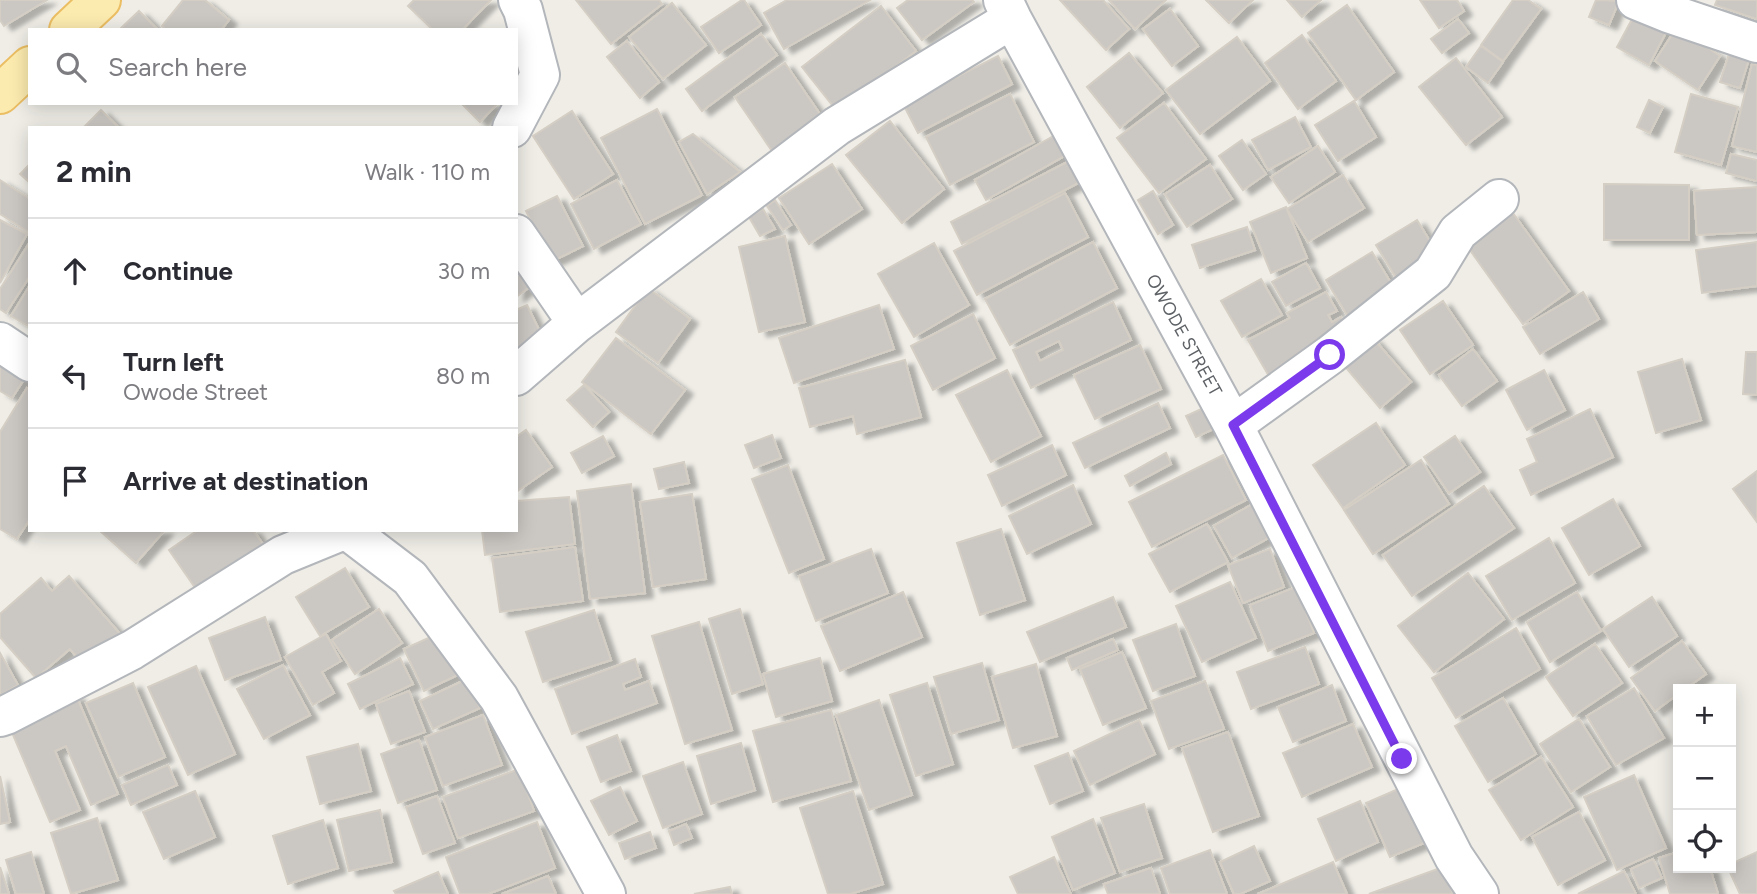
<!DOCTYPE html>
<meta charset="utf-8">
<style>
:root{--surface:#fff;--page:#f2f2f3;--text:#2b2b33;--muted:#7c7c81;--line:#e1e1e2}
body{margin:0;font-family:Figtree,sans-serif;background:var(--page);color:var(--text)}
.controls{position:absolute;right:21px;bottom:21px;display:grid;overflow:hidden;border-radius:0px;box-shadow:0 4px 18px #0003}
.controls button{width:63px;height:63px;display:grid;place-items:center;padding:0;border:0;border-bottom:2px solid var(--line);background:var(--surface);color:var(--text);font:35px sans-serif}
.stop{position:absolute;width:21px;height:21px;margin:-16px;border:5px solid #7c3aed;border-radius:50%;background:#fff}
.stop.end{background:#7c3aed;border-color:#fff;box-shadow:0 2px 7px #0008}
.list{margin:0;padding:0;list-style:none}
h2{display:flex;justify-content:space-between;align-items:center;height:91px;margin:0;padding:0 28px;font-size:30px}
h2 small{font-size:23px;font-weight:400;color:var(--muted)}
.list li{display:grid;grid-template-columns:46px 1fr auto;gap:21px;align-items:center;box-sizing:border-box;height:105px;padding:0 28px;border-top:2px solid var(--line)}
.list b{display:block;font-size:26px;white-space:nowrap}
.list p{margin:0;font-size:23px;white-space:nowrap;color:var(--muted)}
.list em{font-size:23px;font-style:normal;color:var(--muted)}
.icon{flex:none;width:38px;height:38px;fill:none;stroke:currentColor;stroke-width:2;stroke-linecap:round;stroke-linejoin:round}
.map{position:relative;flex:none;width:1757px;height:894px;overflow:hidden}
.search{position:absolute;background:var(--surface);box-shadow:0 4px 18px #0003;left:28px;top:28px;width:490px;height:77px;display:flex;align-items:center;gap:18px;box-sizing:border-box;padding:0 24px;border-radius:0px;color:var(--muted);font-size:26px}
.panel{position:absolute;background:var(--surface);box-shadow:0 4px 18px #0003;left:28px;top:126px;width:490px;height:406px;border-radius:0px}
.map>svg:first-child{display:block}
.building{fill:#cbc7c3;stroke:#d4cec4;stroke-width:2;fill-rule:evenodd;filter:url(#shadow)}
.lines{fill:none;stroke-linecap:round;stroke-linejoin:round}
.minor-casing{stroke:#b3b6ba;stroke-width:42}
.major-casing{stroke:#ebbe63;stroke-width:42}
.minor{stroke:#fff;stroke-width:38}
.major{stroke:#fcebaf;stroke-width:38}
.route{stroke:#7c3aed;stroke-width:9}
.labels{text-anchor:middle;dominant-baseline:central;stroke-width:5;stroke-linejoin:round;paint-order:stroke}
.street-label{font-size:18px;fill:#5e6266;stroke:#fff}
</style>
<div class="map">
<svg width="1757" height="894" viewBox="0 0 1757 894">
<defs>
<filter id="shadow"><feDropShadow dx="8" dy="4.5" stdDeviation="2" flood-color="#0004"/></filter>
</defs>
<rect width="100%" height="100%" fill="#efede6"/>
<!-- building -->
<path class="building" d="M0,0H47L4,26L0,20Z
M183,0H205L229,20L221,30H166L162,26Z
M414,0H491L462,30H433L408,6Z
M576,0H659L662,4L611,44Z
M742,0H744L761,25L719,53L701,27Z
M787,0H870L784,49L764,13Z
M908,0H972L974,2L922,40L897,8Z
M1060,0H1103L1129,29L1106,50Z
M1109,0H1166L1135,29Z
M1206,0H1253L1229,23Z
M1287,0H1321L1302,17Z
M1420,0H1457L1464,11L1439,28Z
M1513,0H1528L1541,9L1503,61L1481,45Z
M1596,0L1619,1L1609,25L1589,17Z
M1717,0H1757V19L1715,5Z
M672,3L706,45L663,79L629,37Z
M1347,5L1394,72L1356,100L1308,33Z
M881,6L916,51L837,111L802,67Z
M1639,6L1671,23L1649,65L1617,47Z
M1170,9L1198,46L1172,66L1143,29Z
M139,11L158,30H119Z
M1458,19L1469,33L1442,53L1431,39Z
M1677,27L1720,56L1698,90L1655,61Z
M761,34L777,55L702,111L686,89Z
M1302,35L1336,81L1298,109L1265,63Z
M1237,37L1270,81L1200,134L1166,90Z
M627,41L659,82L640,98L607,57Z
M1481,46L1503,62L1488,83L1466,67Z
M1129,53L1163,93L1120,128L1087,87Z
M1729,54L1749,59L1740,88L1720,82Z
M998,56L1012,84L918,133L903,104Z
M1456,58L1502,117L1466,145L1419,87Z
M785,63L822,117L772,151L735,97Z
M1752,64L1757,65V152L1732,146Z
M1010,94L1034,142L950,185L926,137Z
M1691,94L1738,107L1721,165L1675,152Z
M1649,100L1663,107L1650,133L1637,127Z
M1354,101L1376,137L1338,161L1315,125Z
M461,103H498L480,122Z
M1164,103L1206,159L1159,193L1117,138Z
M657,109L702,195L645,224L601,138Z
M101,110L119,128H83Z
M572,111L613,174L574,199L533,136Z
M1295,117L1311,147L1268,170L1252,140Z
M890,121L944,189L902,223L846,155Z
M693,134L740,172L707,194L679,142Z
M1057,134L1068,154L986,200L975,180Z
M1242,140L1266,174L1243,190L1219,156Z
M1318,146L1335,172L1289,203L1271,177Z
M1731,154L1757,160V181L1726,173Z
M1069,161L1080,182L962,244L951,222Z
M30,164V183L20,174Z
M832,164L862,209L809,244L779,198Z
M1210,165L1232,199L1187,227L1165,194Z
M1343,175L1364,208L1308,242L1287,209Z
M0,180L30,199V233L0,214Z
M617,180L641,224L594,249L571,204Z
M1604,184L1689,185V240H1604Z
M1757,187V232L1697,235L1694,191Z
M1153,191L1173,225L1158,234L1138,200Z
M1065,193L1088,237L977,295L954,251Z
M557,196L583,246L551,262L526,211Z
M775,200L791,225L783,230L767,206Z
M1286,207L1307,258L1271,273L1250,222Z
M763,209L775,229L760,236L749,217Z
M1513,213L1569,291L1523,324L1467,246Z
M0,220L27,234L0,283Z
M1417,220L1439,256L1398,281L1376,245Z
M1247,227L1255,250L1200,268L1192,245Z
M785,236L805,322L759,332L739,247Z
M30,242V276L6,313L0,309V289Z
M1093,242L1117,288L1010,345L985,299Z
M1757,242V286L1702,293L1696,250Z
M934,243L969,305L914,337L878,274Z
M1372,252L1396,291L1350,320L1326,280Z
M516,253L538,281L516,297Z
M1306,263L1320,288L1286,306L1272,282Z
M1261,279L1282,315L1242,337L1221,301Z
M30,285V327L11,316Z
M648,288L690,319L658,363L616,332Z
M1326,292L1337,311L1328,315L1332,322L1341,317L1351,334L1270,378L1248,340L1290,318L1287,313Z
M1583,292L1599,319L1540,354L1523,327Z
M1443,301L1473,345L1430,374L1400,330Z
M1113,302L1131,340L1031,388L1013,350ZM1059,341L1063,350L1040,361L1036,352Z
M527,305L545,342L516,356V310Z
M879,305L894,349L794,383L779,338Z
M973,314L995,358L933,390L911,346Z
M616,338L685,390L651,434L582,382Z
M1373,338L1411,382L1380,408L1342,363Z
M1140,345L1161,389L1095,419L1074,375Z
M0,348L30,370L12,398L0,391Z
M1473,349L1497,381L1462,406L1439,375Z
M1746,352H1757V395L1743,394Z
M1682,359L1701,420L1656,433L1638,372Z
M905,360L921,417L857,434L853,416L810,427L799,388Z
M1007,370L1041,436L991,462L956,395Z
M1544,370L1565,410L1527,430L1506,390Z
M584,385L609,412L593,427L567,400Z
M27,388L30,390V519L17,539L0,529V432Z
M1158,403L1170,428L1085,468L1073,443Z
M1210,405L1220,426L1196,437L1186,416Z
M1590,409L1613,457L1531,495L1520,470L1537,462L1527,439Z
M1376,423L1405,465L1343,508L1313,465Z
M526,430L552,467L516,492V437Z
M772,435L781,458L754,468L745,445Z
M603,436L614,456L582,473L571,453Z
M1455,436L1480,472L1449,493L1424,457Z
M1052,445L1066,475L1002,506L988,475Z
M1166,453L1171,464L1130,486L1125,476Z
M1223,455L1246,500L1152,547L1129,502Z
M1421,460L1449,504L1373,554L1344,510Z
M684,462L689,483L659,489L654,469Z
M788,465L824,559L789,573L752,479Z
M1757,471V522L1733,489Z
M631,484L645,593L590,599L577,491Z
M1073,485L1091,524L1027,554L1009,516Z
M1484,486L1514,528L1412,596L1383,555Z
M692,494L706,579L653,587L640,502Z
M569,497L575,544L485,555L482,530H516V501Z
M1613,499L1640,546L1589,575L1562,528Z
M1258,501L1276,534L1232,558L1214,526Z
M1207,524L1228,562L1170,592L1149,554Z
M1001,529L1025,600L980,615L957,543Z
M99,530H165L136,563Z
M198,530H253L263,544L196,589L169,550Z
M1549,538L1575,583L1512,620L1486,576Z
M575,547L583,601L500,612L492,558Z
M871,549L888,593L816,621L799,576Z
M1270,549L1284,587L1243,603L1228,565Z
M345,568L369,607L320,636L296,597Z
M1468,573L1504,619L1434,672L1398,626Z
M69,576L122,636L86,668L70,649L36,678L0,637V614L41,578L52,591Z
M1230,582L1256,638L1202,662L1176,606Z
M1296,587L1314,633L1268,651L1250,605Z
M903,592L922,637L840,671L821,626Z
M1577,592L1601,631L1550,662L1527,622Z
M1113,597L1126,627L1040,662L1027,632Z
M1652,597L1677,636L1629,667L1603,629Z
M379,609L402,643L355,674L332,640Z
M740,609L763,684L732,694L709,619Z
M594,610L611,660L543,682L526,632Z
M265,617L281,660L225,680L209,638Z
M699,622L732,730L685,744L652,636Z
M1176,624L1195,676L1153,691L1133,640Z
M1516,628L1540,669L1456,718L1432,678Z
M446,630L466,671L424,691L404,649Z
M326,634L341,661L322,672L334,693L313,705L285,657Z
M1113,639L1118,650L1072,670L1067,658Z
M1682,641L1706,674L1685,689H1678V694L1655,711L1631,678Z
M1595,644L1622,683L1573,716L1546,677Z
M1305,647L1319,684L1251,709L1237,672Z
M1122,652L1146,708L1103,725L1080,669Z
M0,653L18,685L0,695Z
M400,658L413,684L360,709L348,684Z
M820,658L832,701L776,717L763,674Z
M635,659L641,677L623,684L625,690L649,681L657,703L572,734L555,689Z
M982,663L999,720L951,734L934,677Z
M1036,664L1057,736L1013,748L992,677Z
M283,665L310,715L264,739L237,689Z
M196,666L235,754L188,775L148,687Z
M467,679L480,708L433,729L420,701Z
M1205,681L1224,729L1169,749L1151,701Z
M133,683L165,757L118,777L86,703Z
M927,683L953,764L916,776L890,695Z
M1332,685L1346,721L1293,742L1278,707Z
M1634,688L1664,738L1616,765L1587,716Z
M409,691L425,732L391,744L376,704Z
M76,695L118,794L91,805L66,746L55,751L80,810L50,822L8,723Z
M1503,698L1536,754L1488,782L1455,726Z
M879,700L912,795L869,810L836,715Z
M831,710L851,781L773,802L753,731Z
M483,715L502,765L443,786L425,737Z
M1579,719L1610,767L1571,792L1540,744Z
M1139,720L1155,754L1090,785L1074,751Z
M1353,724L1372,767L1302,797L1283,753Z
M1228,732L1259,816L1213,832L1182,748Z
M617,735L631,771L601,782L587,747Z
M419,740L437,790L398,803L381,754Z
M741,743L755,790L711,804L697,756Z
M358,744L371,791L320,804L307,757Z
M1068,753L1083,791L1050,804L1035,766Z
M1541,757L1573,807L1521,840L1489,790Z
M683,762L702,814L663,828L643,776Z
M168,765L177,785L131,805L122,785Z
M519,769L534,811L458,838L443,797Z
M1634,775L1666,848L1617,870L1584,797Z
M0,776L10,822L0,824Z
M1405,786L1429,841L1390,857L1366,803Z
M620,787L637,821L609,835L591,801Z
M195,791L215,837L164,859L143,812Z
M853,791L883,884L850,894H828L800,808Z
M437,796L455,843L423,854L406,807Z
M1360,801L1378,842L1336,861L1318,819Z
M1144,804L1162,858L1120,872L1101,818Z
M380,810L392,862L349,871L337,820Z
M1579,812L1605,860L1558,885L1532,837Z
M97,818L118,880L71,894L51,833Z
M1093,819L1115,873L1073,890L1052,837Z
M323,820L338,868L288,884L273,836Z
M537,822L555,868L488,894H460L446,857Z
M686,824L692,838L674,845L669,831Z
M650,832L656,848L625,859L619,843Z
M1254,846L1270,881L1240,894H1234L1220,862Z
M1210,850L1227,894H1170L1161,868Z
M31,852L44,894H16L6,860Z
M1678,852V868H1710L1718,894H1670L1659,858Z
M1757,852V894H1740L1728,868H1731V864Z
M1054,857L1071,894H1018L1010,877Z
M1653,859L1662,878L1639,888L1631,869Z
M1333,862L1347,894H1258Z
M0,867L9,894H0Z
M1443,867L1453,894H1369Z
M1151,868L1160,894H1108L1104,884Z
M1624,871L1636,894H1578Z
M438,872L448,894H396L394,891Z
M548,876L556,894H502Z
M730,887L732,894H694Z"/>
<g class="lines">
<!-- minor casing -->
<g class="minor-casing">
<path id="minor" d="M1003,0L1012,19L1233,425L1454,857L1479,894
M1636,0L1668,13L1757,43
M512,128L540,75L523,10L518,0
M516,234L577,323
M0,342L30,362
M516,376L577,323L837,126L1012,19
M1233,425L1330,355L1433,273L1458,232L1499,199
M347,530L410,578L499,698L606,894
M0,717L6,715L132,650L283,555L344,530"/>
</g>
<!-- major casing -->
<g class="major-casing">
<path id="major" d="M69,30L101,0
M0,94L30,66"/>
</g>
<!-- minor -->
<use href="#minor" class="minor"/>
<!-- major -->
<use href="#major" class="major"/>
</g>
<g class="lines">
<!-- route -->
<path class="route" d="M1330,355L1233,425L1402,759"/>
</g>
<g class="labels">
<!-- street labels -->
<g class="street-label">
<text transform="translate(1184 335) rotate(61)">OWODE STREET</text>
</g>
</g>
</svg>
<div class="controls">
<button>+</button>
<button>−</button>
<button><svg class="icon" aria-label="locate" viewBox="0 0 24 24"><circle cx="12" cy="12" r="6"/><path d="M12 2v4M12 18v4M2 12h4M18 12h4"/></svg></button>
</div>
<div class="stop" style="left:1330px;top:355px"></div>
<div class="stop end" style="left:1402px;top:759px"></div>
<div class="search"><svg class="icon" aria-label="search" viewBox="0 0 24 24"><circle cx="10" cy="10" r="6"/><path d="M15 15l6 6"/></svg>Search here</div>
<section class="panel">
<h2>2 min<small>Walk · 110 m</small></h2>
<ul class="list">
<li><svg class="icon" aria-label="ahead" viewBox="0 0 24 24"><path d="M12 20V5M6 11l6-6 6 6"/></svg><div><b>Continue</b></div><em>30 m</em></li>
<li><svg class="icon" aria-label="left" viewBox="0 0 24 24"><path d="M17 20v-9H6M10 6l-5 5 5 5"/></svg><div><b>Turn left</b><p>Owode Street</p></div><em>80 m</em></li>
<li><svg class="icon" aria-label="arrive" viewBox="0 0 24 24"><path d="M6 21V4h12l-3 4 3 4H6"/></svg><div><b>Arrive at destination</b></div></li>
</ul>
</section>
</div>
